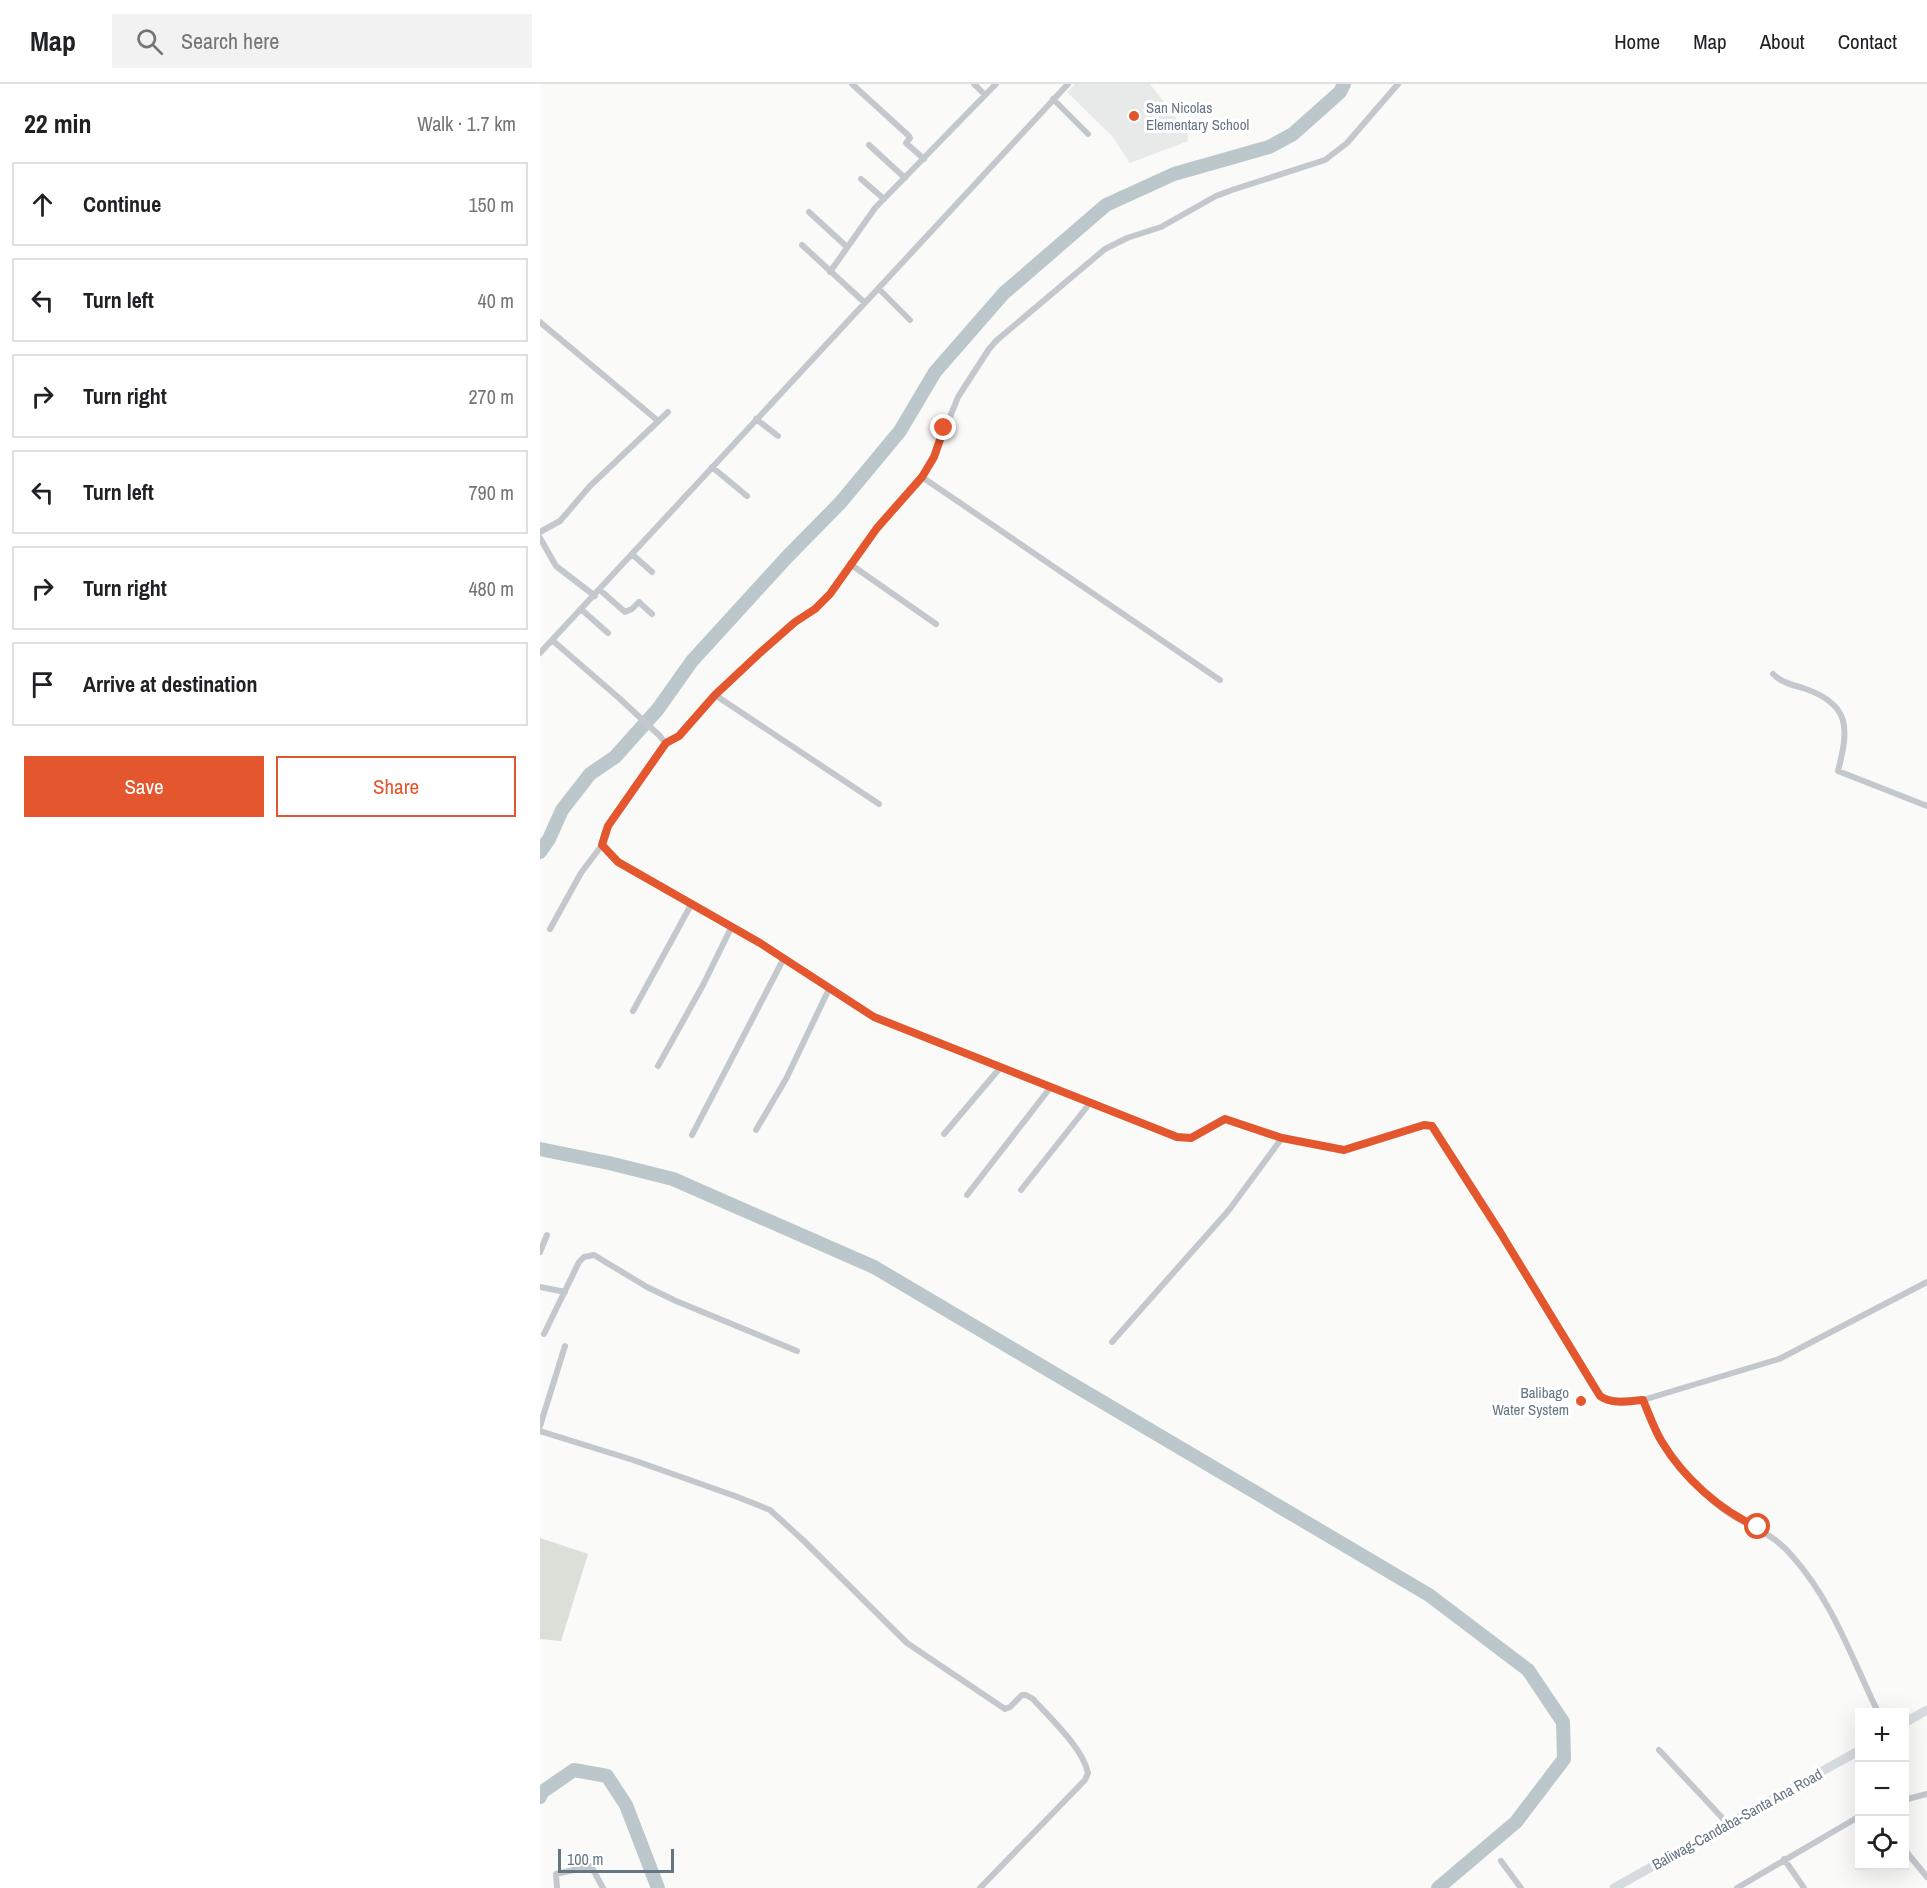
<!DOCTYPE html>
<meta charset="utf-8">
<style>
:root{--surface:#fff;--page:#f2f2f2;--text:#202124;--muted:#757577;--line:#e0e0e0;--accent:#e4572e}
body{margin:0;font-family:"Archivo Narrow",sans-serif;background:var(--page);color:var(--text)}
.controls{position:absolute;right:18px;bottom:18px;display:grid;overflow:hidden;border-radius:0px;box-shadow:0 6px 24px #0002}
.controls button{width:54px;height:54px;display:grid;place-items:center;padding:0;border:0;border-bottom:2px solid var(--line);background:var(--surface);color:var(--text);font:30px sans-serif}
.scale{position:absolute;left:18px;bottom:15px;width:116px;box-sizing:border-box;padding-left:6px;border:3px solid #657683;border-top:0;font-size:16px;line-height:21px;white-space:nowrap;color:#657683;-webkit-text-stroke:4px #fff;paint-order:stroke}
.stop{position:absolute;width:18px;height:18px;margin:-14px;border:4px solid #e4572e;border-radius:50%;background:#fff}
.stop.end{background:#e4572e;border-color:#fff;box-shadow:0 2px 6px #0008}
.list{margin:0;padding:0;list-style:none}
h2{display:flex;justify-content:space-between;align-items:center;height:78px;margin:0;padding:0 24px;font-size:26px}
h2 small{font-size:20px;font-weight:400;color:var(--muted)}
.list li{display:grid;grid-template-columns:39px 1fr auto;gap:18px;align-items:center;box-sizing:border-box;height:84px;margin:0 12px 12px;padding:0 12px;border:2px solid var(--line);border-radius:0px}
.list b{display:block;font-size:22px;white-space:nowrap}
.list em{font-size:20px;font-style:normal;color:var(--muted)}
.actions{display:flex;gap:12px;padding:18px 24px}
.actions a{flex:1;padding:14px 0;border:2px solid var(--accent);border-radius:0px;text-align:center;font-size:21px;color:var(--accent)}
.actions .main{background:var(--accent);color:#fff}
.icon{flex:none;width:33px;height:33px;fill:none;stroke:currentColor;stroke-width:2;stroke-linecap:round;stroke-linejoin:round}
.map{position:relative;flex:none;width:1387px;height:1804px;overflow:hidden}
header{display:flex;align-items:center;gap:36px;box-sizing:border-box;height:84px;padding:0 30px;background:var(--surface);border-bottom:2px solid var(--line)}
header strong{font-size:28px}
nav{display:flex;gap:33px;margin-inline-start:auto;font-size:21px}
.search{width:420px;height:54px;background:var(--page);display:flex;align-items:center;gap:15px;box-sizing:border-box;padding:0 21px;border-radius:0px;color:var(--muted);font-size:22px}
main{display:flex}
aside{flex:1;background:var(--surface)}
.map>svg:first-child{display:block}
.built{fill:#e8e9e9}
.green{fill:#dadfd7}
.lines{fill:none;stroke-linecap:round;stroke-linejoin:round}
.river{stroke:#bbc7cb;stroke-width:14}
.minor{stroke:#c3c8cc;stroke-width:6}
.primary{stroke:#d6dbdf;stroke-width:9}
.route{stroke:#e4572e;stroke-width:8}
.poi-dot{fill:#e4572e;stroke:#fff;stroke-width:2}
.labels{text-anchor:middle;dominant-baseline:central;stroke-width:6;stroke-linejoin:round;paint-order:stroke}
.poi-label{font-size:15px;fill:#657683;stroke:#fff;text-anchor:start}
.street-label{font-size:15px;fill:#657683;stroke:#fff}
</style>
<header>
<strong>Map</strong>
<div class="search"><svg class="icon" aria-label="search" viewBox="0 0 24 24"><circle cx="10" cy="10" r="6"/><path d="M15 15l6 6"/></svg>Search here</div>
<nav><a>Home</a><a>Map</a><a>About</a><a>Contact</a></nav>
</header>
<main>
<aside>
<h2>22 min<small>Walk · 1.7 km</small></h2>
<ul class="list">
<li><svg class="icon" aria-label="ahead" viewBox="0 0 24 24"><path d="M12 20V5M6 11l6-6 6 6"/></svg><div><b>Continue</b></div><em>150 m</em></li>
<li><svg class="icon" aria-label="left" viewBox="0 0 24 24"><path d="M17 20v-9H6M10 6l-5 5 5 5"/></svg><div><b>Turn left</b></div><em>40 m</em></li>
<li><svg class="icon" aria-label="right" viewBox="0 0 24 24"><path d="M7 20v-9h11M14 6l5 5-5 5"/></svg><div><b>Turn right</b></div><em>270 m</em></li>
<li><svg class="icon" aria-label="left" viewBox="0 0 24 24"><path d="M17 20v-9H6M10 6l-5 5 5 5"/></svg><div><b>Turn left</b></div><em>790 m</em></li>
<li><svg class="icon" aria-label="right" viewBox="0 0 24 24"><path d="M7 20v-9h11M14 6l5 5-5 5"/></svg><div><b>Turn right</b></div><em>480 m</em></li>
<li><svg class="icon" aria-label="arrive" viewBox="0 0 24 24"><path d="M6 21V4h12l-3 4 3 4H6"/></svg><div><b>Arrive at destination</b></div></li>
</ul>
<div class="actions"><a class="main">Save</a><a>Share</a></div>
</aside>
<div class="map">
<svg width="1387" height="1804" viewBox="0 0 1387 1804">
<rect width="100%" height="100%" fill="#fafaf8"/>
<!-- built -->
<path class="built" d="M535,0H610L648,49V57L590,79L572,52L527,8Z"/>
<!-- green -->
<path class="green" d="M0,1454L48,1470L21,1557L0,1555Z"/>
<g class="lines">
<!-- river -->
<path class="river" d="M0,768L9,755L22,726L50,690L75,673L118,625L152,577L247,473L301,418L360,347L395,288L464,209L566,121L634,90L729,63L753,50L800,8L804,0
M0,1065L69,1079L133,1095L334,1183L889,1511L988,1586L1023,1638L1024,1675L976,1738L898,1804
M0,1713L2,1708L34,1686L67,1692L86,1721L118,1804"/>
<!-- minor -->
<path class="minor" d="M312,0L369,52L370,54L366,59L384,75
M434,0L445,11
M513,15L548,50
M329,61L365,94
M321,95L344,115
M269,128L307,163
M262,161L325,219
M290,188L335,124L456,0
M339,205L370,236
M0,238L117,336
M216,335L238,352
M172,383L207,412
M382,393L680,596
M0,448L20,437L50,402L128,328
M0,454L16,482L55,512
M92,470L112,488
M310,480L396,540
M60,506L85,528L92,525L99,518L112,530
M42,526L68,549
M12,556L79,614L120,652L125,659
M0,569L528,0
M1233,590C1241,598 1252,601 1263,604C1311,620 1309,644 1298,687L1387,722
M175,611L339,720
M62,761L78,778L220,859L334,933L637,1053L651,1054L685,1035L742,1054L804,1066L883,1041L892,1042L960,1148L1053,1303L1060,1312L1068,1317L1103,1316L1239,1275L1387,1198
M10,845L41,789L62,761L64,750L76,729L125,659L139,652L175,611L222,567L255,539L275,525L290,510L337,444L382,393L394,373L418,313L449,265L457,256L565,165L587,154L621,143L676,112L692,106L785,76L807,59L858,0
M93,927L152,819
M118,982L163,901L192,842
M216,1046L246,995L289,905
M404,1050L460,984
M152,1051L244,874
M481,1106L550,1019
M427,1111L510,1004
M0,1168L7,1151
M0,1203L25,1208
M4,1250L39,1178L44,1173L54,1171L107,1203L136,1217L257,1267
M572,1258L689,1126L742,1054
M1103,1316C1109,1330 1114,1345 1122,1357C1136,1382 1166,1414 1190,1430C1215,1446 1232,1448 1253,1473C1293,1518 1312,1575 1338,1628
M0,1342L25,1262
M0,1347L93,1376L195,1412L230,1426L264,1457L367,1559L465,1625L470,1623L482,1611H486L493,1615C510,1634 543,1664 548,1689L545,1696L440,1804
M1119,1666L1188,1740
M1364,1716L1387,1710
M1364,1765L1387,1793
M1244,1775L1264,1804
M961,1777L981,1804
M17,1804L16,1790L51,1782L63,1804
M1197,1804L1320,1732"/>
<!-- primary -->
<path class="primary" d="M1364,1639L1387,1626
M1074,1804L1320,1666"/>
</g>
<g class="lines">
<!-- route -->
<path class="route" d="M404,344L394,373L382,393L337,444L290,510L275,525L255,538L222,567L175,611L139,652L126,659L68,742L62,761L78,778L220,859L334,933L637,1053L651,1054L685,1035L742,1054L804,1066L884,1041L892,1042L960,1148L1060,1312C1073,1321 1088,1317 1103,1316C1109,1330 1114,1345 1122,1358C1143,1393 1180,1427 1218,1443"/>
</g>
<!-- markers -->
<g class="poi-dot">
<circle cx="594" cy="32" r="6"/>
<circle cx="1041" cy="1317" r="6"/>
</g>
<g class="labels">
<!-- poi labels -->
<g class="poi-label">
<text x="606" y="23">San Nicolas<tspan x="606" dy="17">Elementary School</tspan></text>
<text x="1029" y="1308" text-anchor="end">Balibago<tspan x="1029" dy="17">Water System</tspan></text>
</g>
<!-- street labels -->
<g class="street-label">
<text transform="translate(1197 1735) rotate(-29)">Baliwag-Candaba-Santa Ana Road</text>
</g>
</g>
</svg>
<div class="controls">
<button>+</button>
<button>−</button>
<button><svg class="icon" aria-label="locate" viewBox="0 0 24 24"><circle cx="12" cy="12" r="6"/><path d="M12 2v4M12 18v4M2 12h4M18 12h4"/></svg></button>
</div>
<div class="scale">100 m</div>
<div class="stop" style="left:1218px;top:1443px"></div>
<div class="stop end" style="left:404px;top:344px"></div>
</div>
</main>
